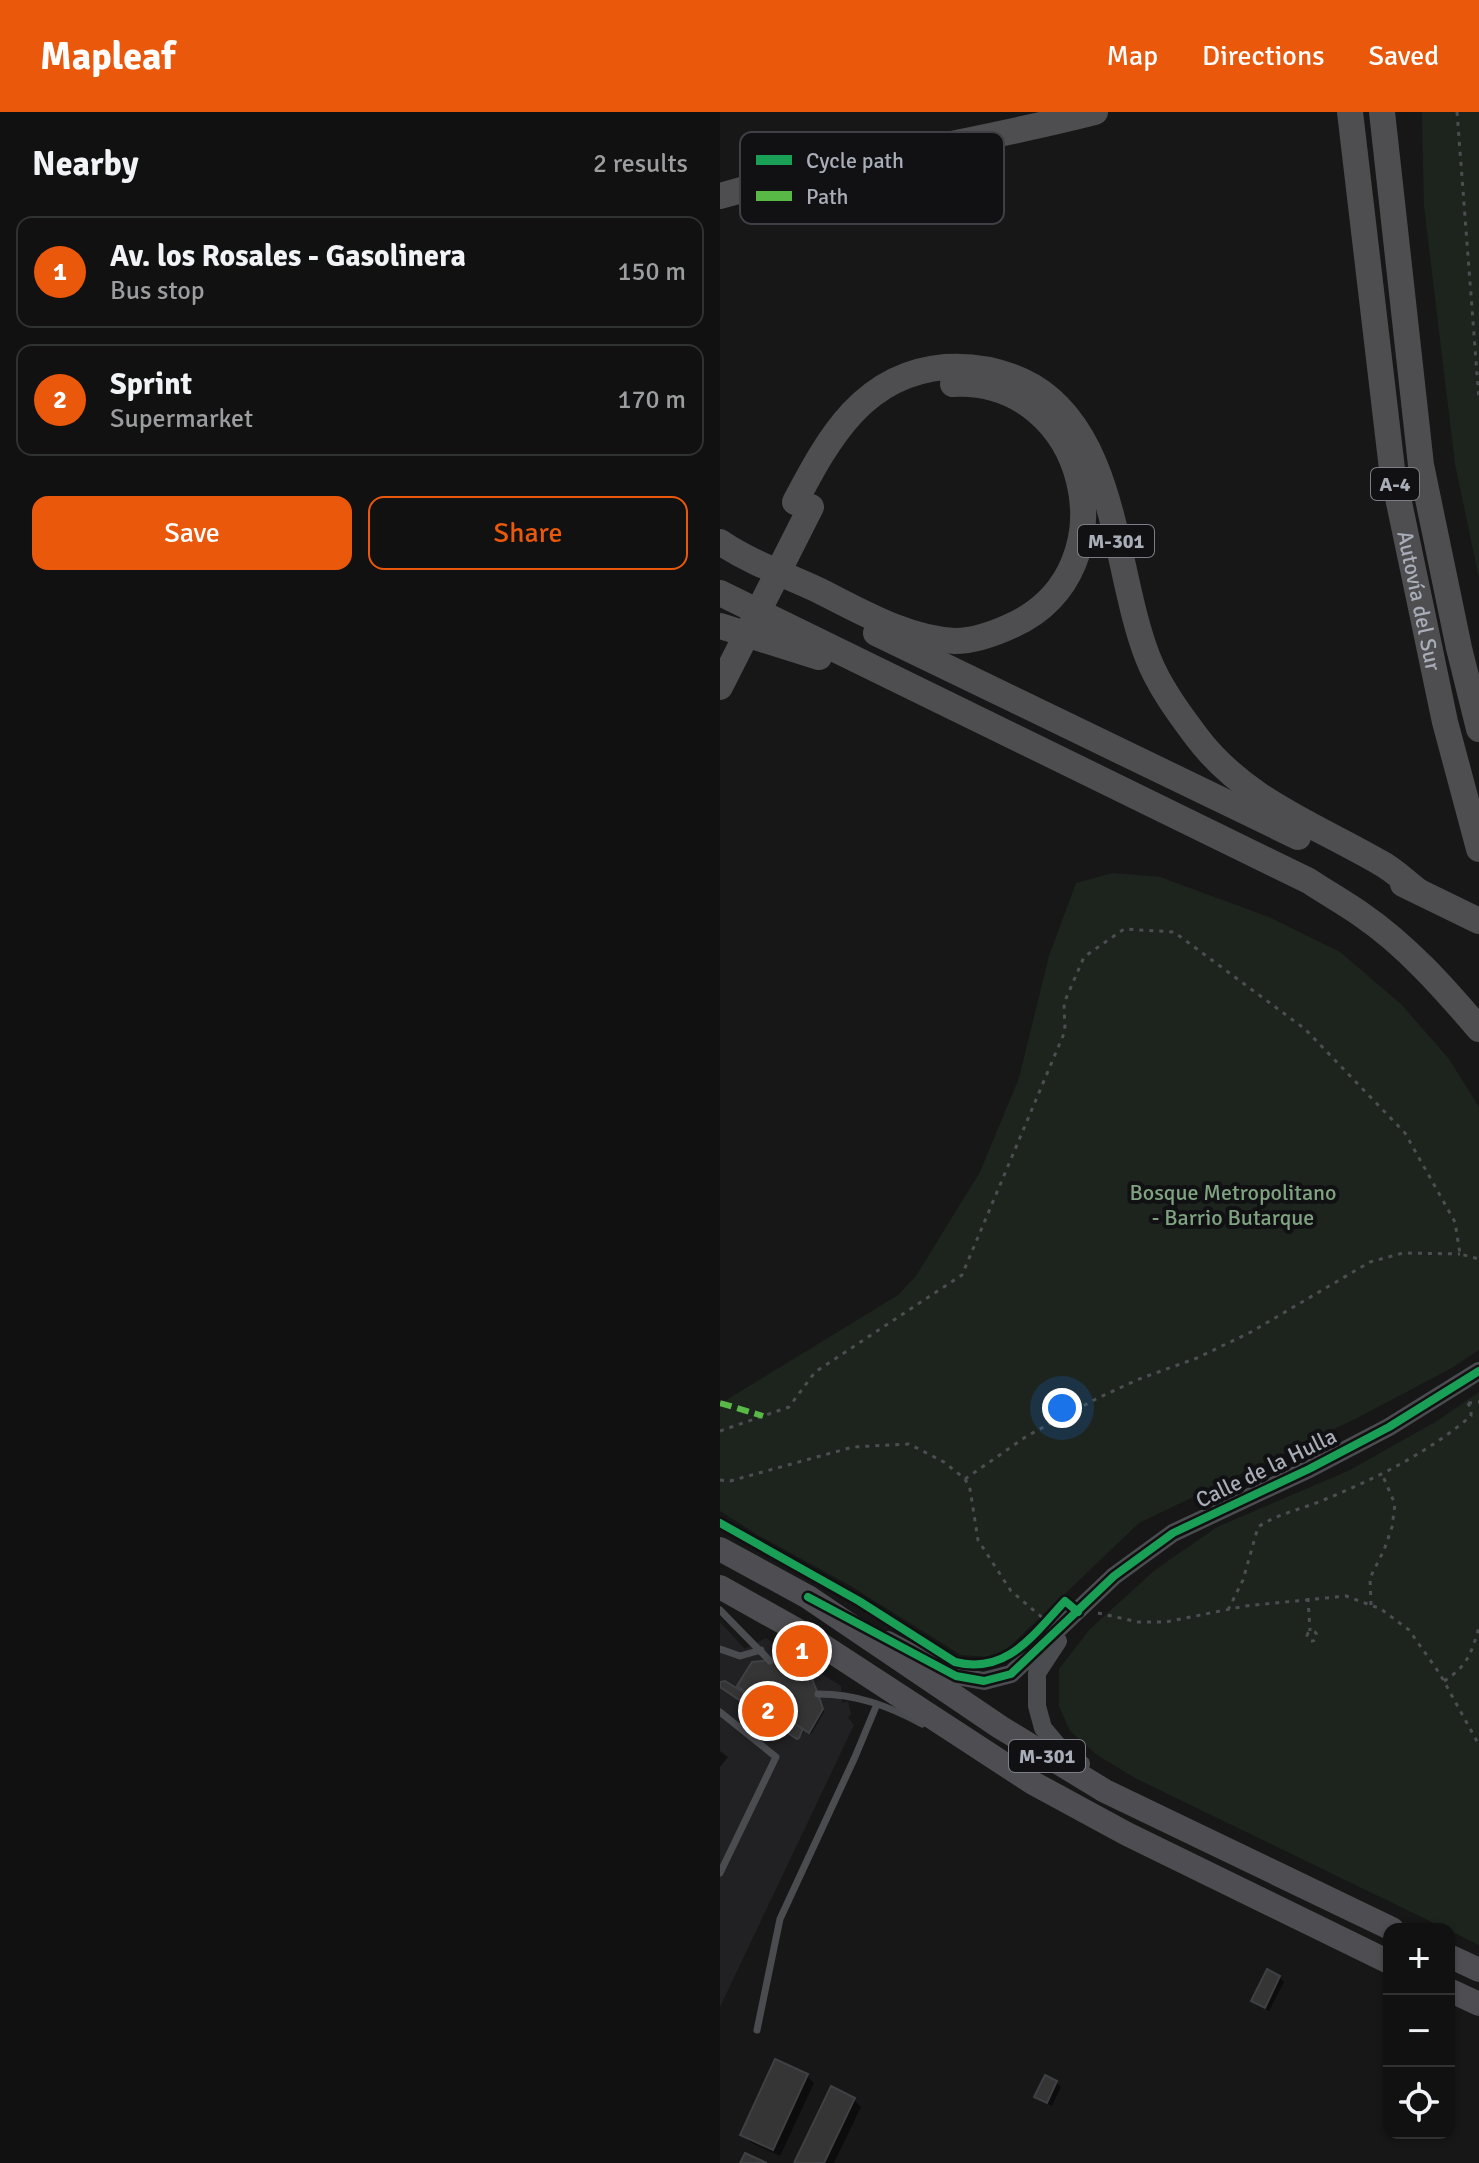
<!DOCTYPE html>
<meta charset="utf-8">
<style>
:root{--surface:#111;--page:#1e1f1f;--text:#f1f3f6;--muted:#9c9d9f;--line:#303131;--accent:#ea580c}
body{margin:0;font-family:Signika,sans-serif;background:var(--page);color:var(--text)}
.controls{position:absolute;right:24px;bottom:24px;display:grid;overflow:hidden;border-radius:16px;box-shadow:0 2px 6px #0004}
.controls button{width:72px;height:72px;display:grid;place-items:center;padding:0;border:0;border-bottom:2px solid var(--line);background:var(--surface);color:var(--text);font:40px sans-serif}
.you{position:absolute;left:342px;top:1296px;width:28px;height:28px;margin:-20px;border:6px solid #fff;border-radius:50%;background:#1a73e8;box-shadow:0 0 0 12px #1a73e833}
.badge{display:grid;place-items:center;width:52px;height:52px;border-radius:50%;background:var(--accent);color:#fff;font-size:26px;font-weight:700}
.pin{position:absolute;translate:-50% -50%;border:4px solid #fff;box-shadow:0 2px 8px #0006}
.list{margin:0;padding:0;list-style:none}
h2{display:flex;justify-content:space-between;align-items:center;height:104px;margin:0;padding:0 32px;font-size:34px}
h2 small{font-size:26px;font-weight:400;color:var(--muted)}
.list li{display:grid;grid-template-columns:52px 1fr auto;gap:24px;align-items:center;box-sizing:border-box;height:112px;margin:0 16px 16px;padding:0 16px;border:2px solid var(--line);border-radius:16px}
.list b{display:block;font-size:30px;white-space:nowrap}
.list p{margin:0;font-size:26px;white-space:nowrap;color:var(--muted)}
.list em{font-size:26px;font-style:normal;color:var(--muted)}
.actions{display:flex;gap:16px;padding:24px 32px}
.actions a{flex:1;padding:18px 0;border:2px solid var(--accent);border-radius:16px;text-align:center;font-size:28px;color:var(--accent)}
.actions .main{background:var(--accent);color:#fff}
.icon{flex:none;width:44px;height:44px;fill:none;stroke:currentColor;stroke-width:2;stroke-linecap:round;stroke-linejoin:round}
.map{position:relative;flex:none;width:759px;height:2051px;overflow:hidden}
header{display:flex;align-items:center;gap:48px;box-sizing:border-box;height:112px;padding:0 40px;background:var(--accent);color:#fff}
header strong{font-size:38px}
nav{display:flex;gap:44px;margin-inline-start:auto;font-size:28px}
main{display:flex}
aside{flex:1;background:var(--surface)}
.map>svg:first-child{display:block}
.built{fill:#212123}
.green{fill:#1d241e}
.shadow{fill:#0007}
.building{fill:#353536;stroke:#3f4043;stroke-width:2}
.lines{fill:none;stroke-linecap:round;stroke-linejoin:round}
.path{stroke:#4d4e52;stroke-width:3;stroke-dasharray:4 6;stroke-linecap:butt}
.service{stroke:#4b4c50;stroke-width:7}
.tertiary{stroke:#4b4c50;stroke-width:18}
.trunk{stroke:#4e4e52;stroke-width:24}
.motorway{stroke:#4e4e51;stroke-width:26}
.motorway-bridge{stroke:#4e4e51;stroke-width:26}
.quiet{stroke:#58b947;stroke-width:6;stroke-dasharray:12 6;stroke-linecap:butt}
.cycleway-casing{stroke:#111113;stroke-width:13}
.cycleway{stroke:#1a9f57;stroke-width:8}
.labels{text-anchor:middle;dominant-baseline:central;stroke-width:8;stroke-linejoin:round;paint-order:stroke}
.shield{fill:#111113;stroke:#7b7e86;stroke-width:2}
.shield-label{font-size:20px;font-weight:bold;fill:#a8adb8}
.street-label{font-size:22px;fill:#a8adb8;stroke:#111113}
.park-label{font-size:22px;fill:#7fa381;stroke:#111113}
.key{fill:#111113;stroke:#3e4045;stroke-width:2}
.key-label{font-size:22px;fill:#a8adb8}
</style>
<header>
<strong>Mapleaf</strong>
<nav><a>Map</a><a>Directions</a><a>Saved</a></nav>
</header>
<main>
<aside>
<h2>Nearby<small>2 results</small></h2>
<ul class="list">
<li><span class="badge">1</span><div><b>Av. los Rosales - Gasolinera</b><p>Bus stop</p></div><em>150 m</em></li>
<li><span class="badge">2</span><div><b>Sprint</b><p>Supermarket</p></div><em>170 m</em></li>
</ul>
<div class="actions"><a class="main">Save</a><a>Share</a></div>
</aside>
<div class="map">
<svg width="759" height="2051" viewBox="0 0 759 2051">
<rect width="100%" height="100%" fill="#171717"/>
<!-- built -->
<path class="built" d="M0,1510L25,1537L46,1526L121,1574L122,1591L128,1589L131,1602L128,1605L134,1613L0,1895Z"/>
<!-- green -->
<path class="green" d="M702,0H759V466L735,352L704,94Z
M393,761L440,765L549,805L620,840L681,892L729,947L759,995V1238L732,1256L637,1306L419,1411L286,1538L269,1545L241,1543L129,1473L36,1422L0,1399V1292L178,1183L196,1164L260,1060L299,966L329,844L356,771Z
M759,1280V1833L417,1667L377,1643L350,1619L339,1594V1557L370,1517L435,1458L497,1415L630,1358L717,1309Z"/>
<!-- shadow -->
<path class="shadow" d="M33,1552L94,1571L104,1600L91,1622L85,1618L79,1627L1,1573L5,1571L18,1577Z
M0,1639L8,1645L0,1655Z
M559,1865L564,1870L549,1899L538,1893L533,1889Z
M87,1964L94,1971L60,2044L30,2030L23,2023Z
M336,1970L341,1975L332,1994L317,1985Z
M112,1977L134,1988L141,1995L114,2051H76Z"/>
<!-- building -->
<path class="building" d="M62,1547L92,1567L98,1582L103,1597L89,1621L17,1574L32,1550Z
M5,1569L83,1617L79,1626L77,1627L0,1575V1570Z
M547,1857L560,1864L545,1896L531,1889Z
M55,1947L88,1962L53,2038L20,2023Z
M325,1963L337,1969L327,1991L314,1985Z
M111,1974L135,1986L104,2051H74Z
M25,2041L47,2051H20Z"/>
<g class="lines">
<!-- path -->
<path class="path" d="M737,0L759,288
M748,1291L759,1290
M0,1319L69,1295L95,1260L242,1163L345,919L344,891L364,845L404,817L454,820L585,917L685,1021L735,1110L740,1142L759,1147
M245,1367L307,1324L376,1287L419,1267L477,1246L531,1220L650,1150L683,1141L740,1142
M0,1368L10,1369L133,1335L189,1332L224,1350L245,1367L250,1377L258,1428L291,1479L324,1507
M588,1486L590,1519
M651,1493L650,1466L664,1438L672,1415L675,1392L662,1362
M508,1498L523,1468L538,1415C559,1401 583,1397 606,1387C657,1366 709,1340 751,1304V1296L745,1287
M378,1501L418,1510H446L525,1494L626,1484L661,1497L689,1518L720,1562L759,1633
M587 1524a5 5 0 1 1 10 0a5 5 0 1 1-10 0Z
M724,1569C747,1555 752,1540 759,1515"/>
<!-- service -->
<path class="service" d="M0,1498L50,1549
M0,1537L20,1544L41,1538
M98,1582C136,1582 169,1594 202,1612
M0,1600L56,1645L0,1761
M37,1918L60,1807L135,1645L157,1592"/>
<!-- tertiary -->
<path class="tertiary" d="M168,1528L236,1564L264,1569L291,1562L394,1464L453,1421L589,1357L669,1315L759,1259
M338,1529L317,1561V1594L323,1616L345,1642L361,1652"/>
<!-- trunk -->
<path class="trunk" d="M0,1437L88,1485L280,1615L385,1679L672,1817
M0,1475L91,1526L313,1671L407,1722L669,1850
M729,1844L759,1858
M729,1878L759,1892"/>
<!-- motorway -->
<g class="motorway">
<path id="s1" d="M630,0L672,357L725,610L759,737"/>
<path d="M662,0L701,353L739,536L759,617"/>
<path d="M0,84C123,49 251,32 375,0"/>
<path d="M75,390C109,325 144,262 225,255C256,253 285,259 312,274C398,325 394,460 428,546C439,574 458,600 476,624C523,687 593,712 659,750C673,757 685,769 698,779"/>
<path d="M0,430C29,450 66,463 98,478C140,499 187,527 235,529C255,529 276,521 293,513C414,457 368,265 233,272"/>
<path d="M0,481L589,769C607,781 625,791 642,803C687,834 724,876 759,917"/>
<path d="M0,514L99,545"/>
<path d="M156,521L578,725"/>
<path d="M683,772L759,809"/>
</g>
<!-- motorway-bridge -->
<path class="motorway-bridge" d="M0,575L91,395"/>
<!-- quiet -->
<path class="quiet" d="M0,1291L43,1304"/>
<!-- cycleway casing -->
<g class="cycleway-casing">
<path id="cycleway" d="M0,1411L139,1489L235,1550C287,1563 313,1523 345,1489L358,1500
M88,1485L236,1564L264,1569L291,1562L394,1464L453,1421L589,1357L669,1315L759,1259"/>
</g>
<!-- cycleway -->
<use href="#cycleway" class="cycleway"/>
</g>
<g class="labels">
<!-- shield labels -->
<g class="shield">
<rect x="651" y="356" width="48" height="32" rx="6"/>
<rect x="358" y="413" width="76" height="32" rx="6"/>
<rect x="289" y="1628" width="76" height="32" rx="6"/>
</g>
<g class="shield-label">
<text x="675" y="372">A-4</text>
<text x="396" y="429">M-301</text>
<text x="327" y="1644">M-301</text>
</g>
<!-- street labels -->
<g class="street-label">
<text stroke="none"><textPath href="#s1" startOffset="494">Autovía del Sur</textPath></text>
<text transform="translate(546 1356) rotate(-26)">Calle de la Hulla</text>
</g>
<!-- park labels -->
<g class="park-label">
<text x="513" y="1080">Bosque Metropolitano<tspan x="513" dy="25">- Barrio Butarque</tspan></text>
</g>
</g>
<!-- legend -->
<rect x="20" y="20" width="264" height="92" rx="12" class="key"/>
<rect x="36" y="43" width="36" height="10" fill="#1a9f57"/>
<rect x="36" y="79" width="36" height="10" fill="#58b947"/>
<g class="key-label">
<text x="86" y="56">Cycle path</text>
<text x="86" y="92">Path</text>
</g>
</svg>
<div class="controls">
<button>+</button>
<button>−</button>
<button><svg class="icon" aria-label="locate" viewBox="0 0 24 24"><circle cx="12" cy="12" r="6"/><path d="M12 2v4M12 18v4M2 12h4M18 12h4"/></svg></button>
</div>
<div class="you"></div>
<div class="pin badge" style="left:82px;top:1539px">1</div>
<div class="pin badge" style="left:48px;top:1599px">2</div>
</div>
</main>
